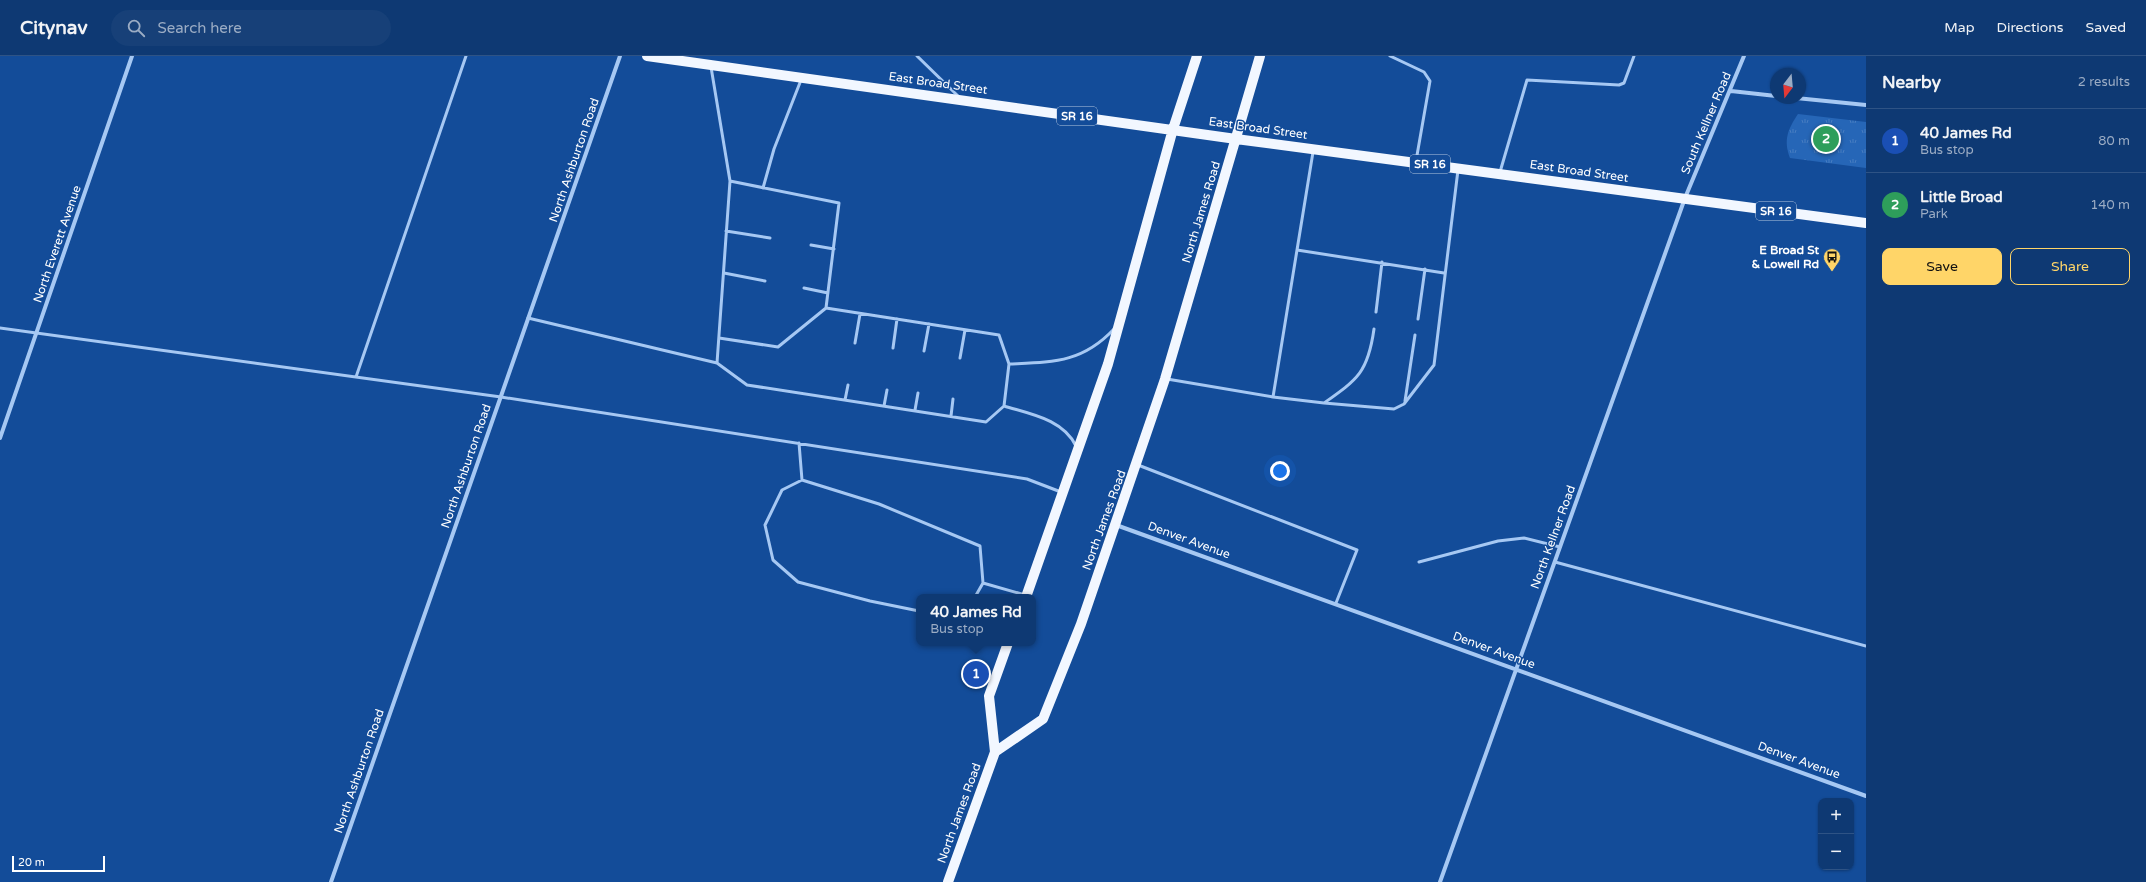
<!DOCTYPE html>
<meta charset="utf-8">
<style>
:root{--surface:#0e3973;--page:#174078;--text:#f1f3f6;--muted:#9bacc4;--line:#2e5385;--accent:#ffd568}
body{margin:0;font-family:"Varela Round",sans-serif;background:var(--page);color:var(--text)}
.controls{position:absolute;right:12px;bottom:12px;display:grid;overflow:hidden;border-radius:8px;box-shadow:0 1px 3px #0004}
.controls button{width:36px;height:36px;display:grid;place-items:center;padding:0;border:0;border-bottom:1px solid var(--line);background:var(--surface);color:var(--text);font:20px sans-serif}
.compass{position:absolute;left:1770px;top:12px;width:36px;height:36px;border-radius:50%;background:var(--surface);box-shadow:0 1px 3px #0004;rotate:196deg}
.scale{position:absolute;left:12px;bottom:10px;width:93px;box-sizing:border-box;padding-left:4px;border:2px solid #fff;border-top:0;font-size:11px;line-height:14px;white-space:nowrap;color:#fff;-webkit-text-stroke:3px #134c99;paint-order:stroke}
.you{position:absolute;left:1280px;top:415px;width:14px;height:14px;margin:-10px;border:3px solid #fff;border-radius:50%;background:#1a73e8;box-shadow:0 0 0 6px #1a73e833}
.badge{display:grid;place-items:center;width:26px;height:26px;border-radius:50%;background:var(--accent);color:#fff;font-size:13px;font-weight:700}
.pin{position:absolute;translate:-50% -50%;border:2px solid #fff;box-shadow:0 1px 4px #0006}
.popup{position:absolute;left:916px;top:538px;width:120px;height:52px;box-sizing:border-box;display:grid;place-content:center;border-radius:8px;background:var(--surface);filter:drop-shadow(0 1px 3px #0005);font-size:13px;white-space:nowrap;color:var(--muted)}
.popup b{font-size:15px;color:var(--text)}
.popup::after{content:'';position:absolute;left:50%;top:100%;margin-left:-8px;border:8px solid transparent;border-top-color:var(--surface)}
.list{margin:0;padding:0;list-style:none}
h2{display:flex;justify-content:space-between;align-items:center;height:52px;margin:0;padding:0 16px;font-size:17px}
h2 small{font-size:13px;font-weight:400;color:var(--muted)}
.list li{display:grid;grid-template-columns:26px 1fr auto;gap:12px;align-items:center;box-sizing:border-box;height:64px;padding:0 16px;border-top:1px solid var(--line)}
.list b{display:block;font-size:15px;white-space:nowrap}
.list p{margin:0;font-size:13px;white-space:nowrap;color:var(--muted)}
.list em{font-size:13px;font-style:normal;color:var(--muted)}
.actions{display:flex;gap:8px;padding:12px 16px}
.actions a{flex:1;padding:9px 0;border:1px solid var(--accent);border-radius:8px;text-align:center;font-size:14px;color:var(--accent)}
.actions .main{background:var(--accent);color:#111}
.icon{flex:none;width:22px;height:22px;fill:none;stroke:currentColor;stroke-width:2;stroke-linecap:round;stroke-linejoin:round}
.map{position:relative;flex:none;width:1866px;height:826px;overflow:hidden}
header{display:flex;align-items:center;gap:24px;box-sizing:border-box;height:56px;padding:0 20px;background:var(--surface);border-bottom:1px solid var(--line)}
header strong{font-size:19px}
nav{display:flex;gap:22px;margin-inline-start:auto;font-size:14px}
.search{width:280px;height:36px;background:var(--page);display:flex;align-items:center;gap:10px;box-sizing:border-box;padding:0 14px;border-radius:22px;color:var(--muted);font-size:15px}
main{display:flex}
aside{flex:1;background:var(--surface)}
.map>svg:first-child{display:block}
.grass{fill:url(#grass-tufts)}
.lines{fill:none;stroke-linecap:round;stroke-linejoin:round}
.lane{stroke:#a6c8f3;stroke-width:3}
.street{stroke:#a6c8f3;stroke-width:4}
.primary{stroke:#f2f7ff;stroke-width:10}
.labels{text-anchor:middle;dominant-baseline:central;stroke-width:3;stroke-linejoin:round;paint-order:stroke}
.shield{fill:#134c99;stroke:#b8c9e0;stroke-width:1}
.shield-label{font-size:11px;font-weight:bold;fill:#fff}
.street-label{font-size:12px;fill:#fff;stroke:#134c99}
.poi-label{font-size:12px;font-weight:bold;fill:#fff;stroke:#134c99;text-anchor:end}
</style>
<header>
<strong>Citynav</strong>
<div class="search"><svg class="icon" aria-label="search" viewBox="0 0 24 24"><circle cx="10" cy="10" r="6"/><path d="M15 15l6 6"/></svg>Search here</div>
<nav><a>Map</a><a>Directions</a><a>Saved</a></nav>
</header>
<main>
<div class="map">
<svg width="1866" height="826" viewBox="0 0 1866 826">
<defs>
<pattern id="grass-tufts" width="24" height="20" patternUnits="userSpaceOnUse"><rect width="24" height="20" fill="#2666b7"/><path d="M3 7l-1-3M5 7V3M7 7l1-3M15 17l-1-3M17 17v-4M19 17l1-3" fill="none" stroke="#477dc2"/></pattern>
</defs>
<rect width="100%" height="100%" fill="#134c99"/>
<!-- grass -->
<path class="grass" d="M1798,58L1866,66V112L1790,102C1783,84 1788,73 1798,58Z"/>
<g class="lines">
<!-- lane -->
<path class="lane" d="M917,0L958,40
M1390,0L1424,16L1430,25L1416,105
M1500,116L1527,24L1619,29L1624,27L1634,0
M763,132L774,93L801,24
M726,175L770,182
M811,189L834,193
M1297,194L1444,217
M724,217L765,225
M804,232L828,237
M1376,256L1382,206
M528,262L717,307L730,125L711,11
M1418,263L1425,213
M0,272L501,341L1027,423L1061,436
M719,282L778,291L826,252
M855,287L860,258
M893,292L897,263
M924,295L929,268
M960,302L965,274
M717,307L747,329L986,366L1004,350L1009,308L999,279L826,252L839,147L730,125
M1009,308C1053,306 1082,307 1114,273
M356,321L466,0
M1167,323L1273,341L1324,347L1394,353L1404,348L1434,309L1458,114
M1273,341L1313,96
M845,344L848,329
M1405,345L1415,279
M1324,347C1358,323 1368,316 1374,273
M884,350L887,334
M1004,350C1030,358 1063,363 1076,390
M915,354L918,337
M951,360L953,343
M799,387L802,424
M1138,409L1357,494L1336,547
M1419,506L1498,485L1524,482L1560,491
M1555,506L1866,590
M983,527L1025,539
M919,555L870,545L798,526L773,504L765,469L782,434L802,424L879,448L980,490L983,527L975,541"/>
<!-- street -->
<path class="street" d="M1731,35L1776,40
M1796,42L1866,49
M0,382L132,0
M1116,469L1866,740
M331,826L620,0
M1440,826L1685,142L1744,0"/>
<!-- primary -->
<path class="primary" d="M647,0L1236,83L1866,167
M1026,541L1108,308L1173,73L1197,0
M995,696L989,640L1008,587
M948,826L995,696L1043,663L1081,568L1165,323L1260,0"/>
</g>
<!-- icons -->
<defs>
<g id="bus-pin" transform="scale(0.9)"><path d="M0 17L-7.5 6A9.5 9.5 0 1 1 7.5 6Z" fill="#ffd568" stroke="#134c99"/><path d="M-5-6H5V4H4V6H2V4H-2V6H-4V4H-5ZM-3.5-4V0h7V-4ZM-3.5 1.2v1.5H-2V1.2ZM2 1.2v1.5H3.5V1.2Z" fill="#111"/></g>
</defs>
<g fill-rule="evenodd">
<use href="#bus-pin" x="1832" y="201"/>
</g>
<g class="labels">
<!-- shield labels -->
<g class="shield">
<rect x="1057" y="51" width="40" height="18" rx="3"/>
<rect x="1410" y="99" width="40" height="18" rx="3"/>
<rect x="1756" y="146" width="40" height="18" rx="3"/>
</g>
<g class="shield-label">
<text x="1077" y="60">SR 16</text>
<text x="1430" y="108">SR 16</text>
<text x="1776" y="155">SR 16</text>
</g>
<!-- street labels -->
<g class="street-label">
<text transform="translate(938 27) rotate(8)">East Broad Street</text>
<text transform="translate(1706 67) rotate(-67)">South Kellner Road</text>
<text transform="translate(1258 72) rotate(8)">East Broad Street</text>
<text transform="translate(574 104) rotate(-71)">North Ashburton Road</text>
<text transform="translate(1579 115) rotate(8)">East Broad Street</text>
<text transform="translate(1201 156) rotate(-73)">North James Road</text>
<text transform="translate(57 188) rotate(-71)">North Everett Avenue</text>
<text transform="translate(466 410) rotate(-71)">North Ashburton Road</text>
<text transform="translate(1104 464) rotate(-70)">North James Road</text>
<text transform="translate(1553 481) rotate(-70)">North Kellner Road</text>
<text transform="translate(1189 484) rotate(20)">Denver Avenue</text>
<text transform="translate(1494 594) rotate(20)">Denver Avenue</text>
<text transform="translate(1799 704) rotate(20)">Denver Avenue</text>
<text transform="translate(359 715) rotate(-71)">North Ashburton Road</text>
<text transform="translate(959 757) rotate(-70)">North James Road</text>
</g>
<!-- poi labels -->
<g class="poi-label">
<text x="1819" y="194">E Broad St<tspan x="1819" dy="14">&amp; Lowell Rd</tspan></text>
</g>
</g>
</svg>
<div class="controls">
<button>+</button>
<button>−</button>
</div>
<svg class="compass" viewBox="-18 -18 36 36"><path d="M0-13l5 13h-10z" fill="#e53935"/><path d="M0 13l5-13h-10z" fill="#9bacc4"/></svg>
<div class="scale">20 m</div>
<div class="you"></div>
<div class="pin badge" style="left:976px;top:618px;background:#1a4fb4">1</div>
<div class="popup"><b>40 James Rd</b>Bus stop</div>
<div class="pin badge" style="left:1826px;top:83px;background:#2e9e5b">2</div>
</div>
<aside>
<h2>Nearby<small>2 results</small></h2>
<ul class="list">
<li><span class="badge" style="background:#1a4fb4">1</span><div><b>40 James Rd</b><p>Bus stop</p></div><em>80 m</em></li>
<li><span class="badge" style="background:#2e9e5b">2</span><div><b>Little Broad</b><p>Park</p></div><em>140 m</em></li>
</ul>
<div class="actions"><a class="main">Save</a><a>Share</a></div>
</aside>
</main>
